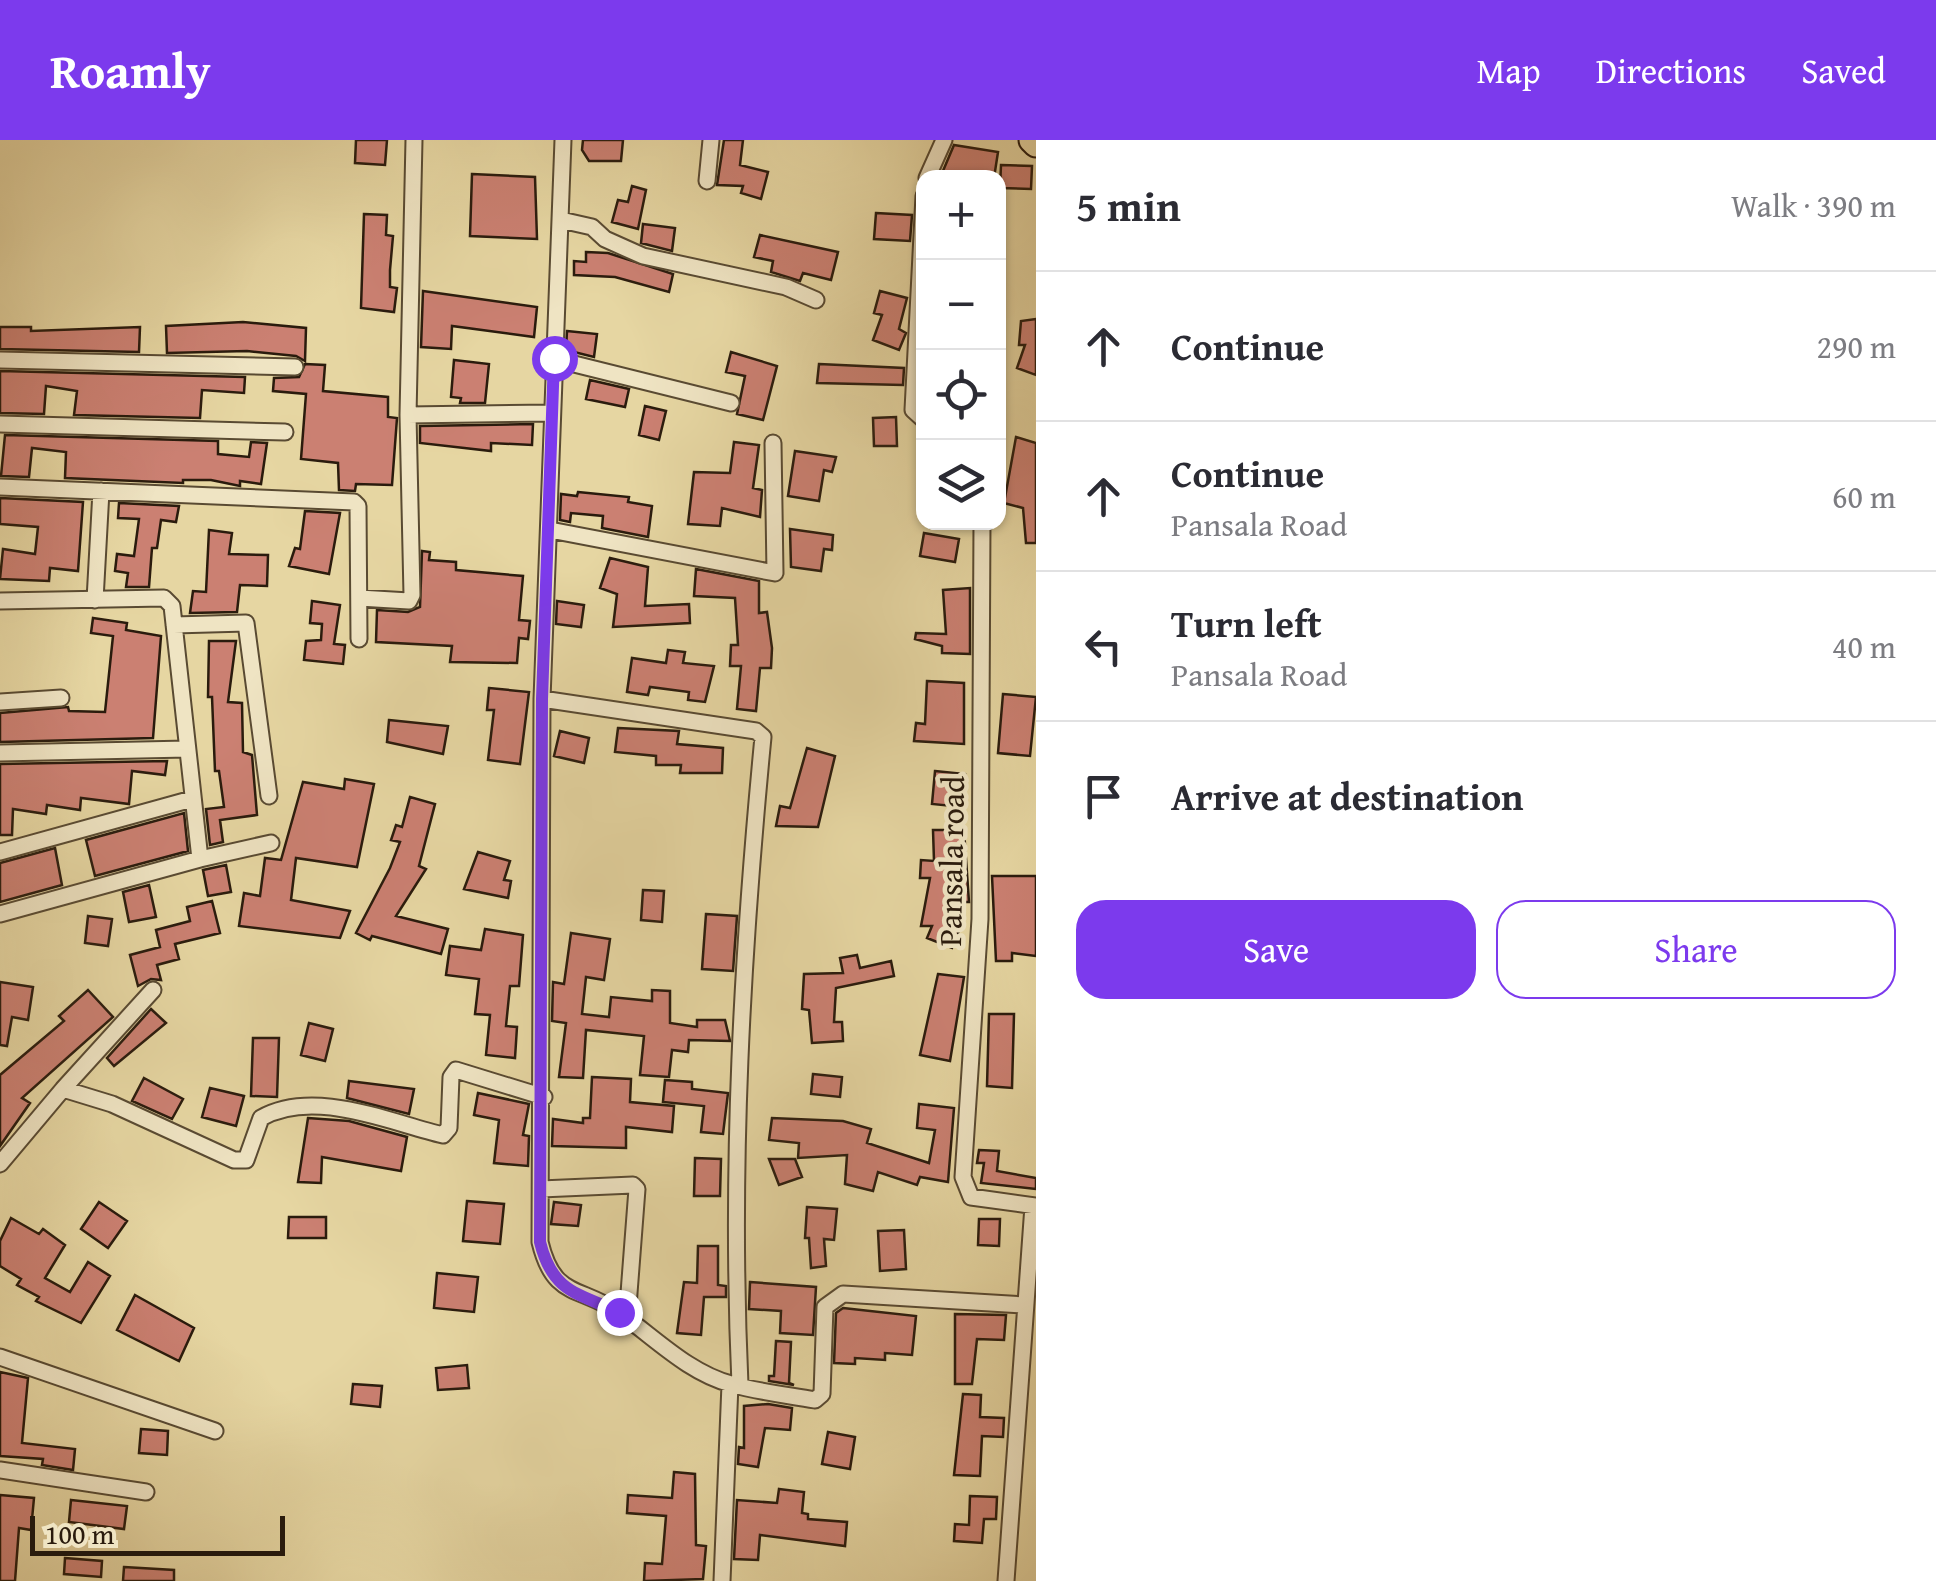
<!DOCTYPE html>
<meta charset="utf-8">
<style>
:root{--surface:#fff;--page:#f7f7f7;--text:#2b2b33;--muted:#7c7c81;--line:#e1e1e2;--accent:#7c3aed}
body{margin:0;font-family:"Gentium Book Plus",serif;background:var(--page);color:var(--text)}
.controls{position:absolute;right:30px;top:30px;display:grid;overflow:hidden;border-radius:20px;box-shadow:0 2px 8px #0004}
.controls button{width:90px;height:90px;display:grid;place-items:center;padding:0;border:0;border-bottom:2px solid var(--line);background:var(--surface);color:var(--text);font:50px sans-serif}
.scale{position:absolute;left:30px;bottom:25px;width:255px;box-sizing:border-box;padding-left:10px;border:5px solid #2a1b0d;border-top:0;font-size:28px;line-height:35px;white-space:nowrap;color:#2a1b0d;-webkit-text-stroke:8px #efe4c3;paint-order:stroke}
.stop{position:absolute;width:30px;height:30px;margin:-22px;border:8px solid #7c3aed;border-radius:50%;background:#fff}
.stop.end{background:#7c3aed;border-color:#fff;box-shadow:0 2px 10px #0008}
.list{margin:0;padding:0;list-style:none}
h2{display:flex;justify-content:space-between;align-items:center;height:130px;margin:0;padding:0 40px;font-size:42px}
h2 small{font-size:32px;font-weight:400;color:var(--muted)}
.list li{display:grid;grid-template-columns:65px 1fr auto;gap:30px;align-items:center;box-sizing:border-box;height:150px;padding:0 40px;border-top:2px solid var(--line)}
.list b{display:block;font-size:38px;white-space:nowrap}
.list p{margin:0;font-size:32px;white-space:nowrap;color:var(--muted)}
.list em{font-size:32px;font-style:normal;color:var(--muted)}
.actions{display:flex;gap:20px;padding:30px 40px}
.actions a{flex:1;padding:22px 0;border:2px solid var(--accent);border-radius:30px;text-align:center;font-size:35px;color:var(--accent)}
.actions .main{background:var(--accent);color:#fff}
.icon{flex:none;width:55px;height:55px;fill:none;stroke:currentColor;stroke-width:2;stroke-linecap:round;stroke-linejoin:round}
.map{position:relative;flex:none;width:1036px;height:1441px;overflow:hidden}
header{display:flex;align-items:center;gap:60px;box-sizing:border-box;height:140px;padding:0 50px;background:var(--accent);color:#fff}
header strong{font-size:48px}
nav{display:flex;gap:55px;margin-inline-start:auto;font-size:35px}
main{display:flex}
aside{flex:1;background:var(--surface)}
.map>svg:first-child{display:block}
.building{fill:#cb8072;stroke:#2a1b0d;stroke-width:2.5}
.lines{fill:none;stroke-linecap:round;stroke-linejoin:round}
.street-casing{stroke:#594a32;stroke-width:19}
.primary-casing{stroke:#2a1b0d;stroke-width:29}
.street{stroke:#efe4c3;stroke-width:15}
.primary{stroke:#e6d6a2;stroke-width:25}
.route{stroke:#7c3aed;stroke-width:12}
.labels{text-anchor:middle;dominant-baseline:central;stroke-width:9;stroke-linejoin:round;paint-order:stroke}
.street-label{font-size:32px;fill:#2a1b0d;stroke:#efe4c3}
</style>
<header>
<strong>Roamly</strong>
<nav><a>Map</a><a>Directions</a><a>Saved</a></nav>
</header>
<main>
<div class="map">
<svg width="1036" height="1441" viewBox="0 0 1036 1441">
<rect width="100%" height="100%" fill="#e6d6a2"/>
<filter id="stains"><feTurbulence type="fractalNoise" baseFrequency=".002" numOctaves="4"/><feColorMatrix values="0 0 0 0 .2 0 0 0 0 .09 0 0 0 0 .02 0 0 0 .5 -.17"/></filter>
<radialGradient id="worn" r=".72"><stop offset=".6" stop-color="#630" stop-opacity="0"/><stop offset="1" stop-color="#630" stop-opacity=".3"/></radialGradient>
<!-- building -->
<path class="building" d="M356,0H387L385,25L355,23Z
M583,0H623L621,21H589L582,10Z
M724,0H743L740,25L768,32L761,59L741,53L743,46L717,45Z
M954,5L998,12L994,38H940Z
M1001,25L1032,26L1031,49L1000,48Z
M472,34L535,37L537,99L470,96Z
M632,46L646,50L638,89L612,82L618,60L628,62Z
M876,73L912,75L910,101L874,99Z
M364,74L387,75L386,95L393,96L390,130V147L397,148L394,172L361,168Z
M643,84L675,88L672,111L641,103Z
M760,95L838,112L831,140L803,133L800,141L771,132L773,121L754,117Z
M586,112L608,113L673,134L669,152L615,137L574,135V121L586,122Z
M423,151L537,167L534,197L452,186L451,209L421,207Z
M880,151L907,158L899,189L906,193L899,210L873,200L882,175L874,173Z
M1036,179V235L1017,228L1025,205H1019L1021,181Z
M243,182L306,188L305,221L296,216L247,211L167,213L166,186Z
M0,187H31V191L140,187L139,212L0,209Z
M567,191L597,194L594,217L566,210Z
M731,212L777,226L763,280L737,274L745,236L726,232Z
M454,220L489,224L485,263H460L461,258L451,257Z
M305,224L325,225L323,251L388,257V277L397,278L392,345L356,344L355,351L339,350L338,323L301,319L306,254L273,251L274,238L299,237Z
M819,224L904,228L903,245L817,243Z
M0,231L245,237L244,253L202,250L200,278L74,275L77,251L46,246L44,274L0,273Z
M590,240L629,249L625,267L586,259Z
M645,266L666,271L659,300L639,295Z
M896,277L897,306H874L873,278Z
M533,284L532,305L491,303V311L420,303V286Z
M5,295L218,301V314L249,317L251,302L267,303L261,344L240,341V346L211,340H183V343L65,338L66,312L32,308L29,337L1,336Z
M1016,297L1036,303V403H1026L1023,368L1004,363Z
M734,302L759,305L753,348L762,350L760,377L722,368L720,386L688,384L694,332L730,333Z
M795,311L836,317L832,332L824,330L819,361L788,356Z
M578,352L629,357L628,362L652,366L648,397L602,388L603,376L571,373L570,382L560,380L561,354L577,356Z
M0,358L83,362L78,431L50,428L49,441L0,439L3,409L35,414L38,387L0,384Z
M119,363L179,366L176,382L161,380L157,408H152L149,447H126L128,433L115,431L117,414L134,416L139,379L118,378Z
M305,371L340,373L329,434L289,426L295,408L300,409Z
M790,389L833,395L832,410L824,409L821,431L791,427Z
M209,390L232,393L229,414L268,415L267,446L240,445L237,472L190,473L193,451L206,452Z
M924,393L959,399L955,422L920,416Z
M422,411L430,412L429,420L456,422V430L523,436L519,480L530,481L528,499L519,498L517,523L450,522L452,506L376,502L377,470L408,472L420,467Z
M610,418L648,427L645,466L689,464L690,483L613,487L617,454L600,448Z
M696,429L759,441V473L767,472L772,508L771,528H760L756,571L737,569L741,526H730L731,505H738L735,458L694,456Z
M970,448V514L942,513V506L915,499L916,493L946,494L943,450Z
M312,461L340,465L334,504L345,505L343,524L304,520L306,501L321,500L322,484L310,483Z
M557,461L584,465L581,487L556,484Z
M93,478L127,483L126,490L161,496L153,598L0,602V573L68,567L69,571L105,572L113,496L91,493Z
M209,501H236L228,562L242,563L243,612L252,615L257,675L220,680L223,702L210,705L206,669L224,667L219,631H215L212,557H208Z
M668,510L685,512L683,523L714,526L705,562L688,560L689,552L650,547L648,555L627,552L632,518L666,523Z
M927,541L964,543V604L914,601L916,583L925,584Z
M489,548L529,552L520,624L488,620L494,570H487Z
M1003,554L1036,557L1030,616L998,613Z
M389,580L448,586L443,614L387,602Z
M618,588L679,591L677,604L723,608L722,633H680L681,625H656V616L615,612Z
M560,591L589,598L584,623L554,616Z
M807,608L835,616L818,687L776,686L780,666L790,668Z
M167,621L165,635L132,631L129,664L81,658L80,670L47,665L46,674L13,669L12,695H0V624Z
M935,631L965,634L962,667L932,664Z
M345,639L374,644L357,727L296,718L291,760L350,771L340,798L239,786L244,753L260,756L265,718L281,720L303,642L344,649Z
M410,657L435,664L419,726L426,729L396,776L448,789L441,814L372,796L370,800L356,793L390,728L400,702L391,700L396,685L402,687Z
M184,673L188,711L95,736L86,700Z
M933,690H964L969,762H962V783L952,808L927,798L932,786H921L930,738H920L921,720L934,721Z
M55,708L62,745L0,762V723Z
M478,712L510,721L504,740L511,741L508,758L464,749Z
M226,725L231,752L208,756L203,730Z
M992,736H1036V816L1012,813V821H996Z
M149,745L156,777L129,782L123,752Z
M643,750L664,751L662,782L641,780Z
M212,761L220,793L175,804L179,819L157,825L161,840L151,839L138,846L130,815L160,807L156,790L190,781L187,767Z
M706,774L737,776L733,831L702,829Z
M88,776L112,779L108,806L85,803Z
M485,789L523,795L519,846H510L506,886L517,887L515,918L486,915L490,875L475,874L479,839L446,835L450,806L481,810Z
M571,793L610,799L604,840L586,837L582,874L609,877L611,857L652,861V850L670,851V883L697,887V880H725L730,901L689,900L688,912L672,910L669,937L640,935L644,896L586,890L583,938L559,937L566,883L552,881L553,842L564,844Z
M857,815L860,828L891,821L894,836L836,848L834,882H842L843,901L812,903L809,870L802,869L804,834L843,833L840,818Z
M938,834L964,837L950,921L920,915Z
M0,842L33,847L28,880L12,877L7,906L0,905Z
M88,850L113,877L22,958L30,963L0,1006V935L64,881L59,876Z
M151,869L166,883L114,926L107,918Z
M989,874H1014L1012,948L987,946Z
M309,883L333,889L325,921L301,915Z
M253,898H279L277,957L251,956Z
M813,934L842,937L840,957L811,954Z
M592,937L631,939L630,962L674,966L672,992L626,987V1008L552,1006L553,979L583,983V978H590Z
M144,938L183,959L172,979L132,961Z
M665,940L692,942V949L728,953L723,994L701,992L704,966L663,962Z
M349,941L414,949L409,974L347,958Z
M210,948L244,956L236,986L202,977Z
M478,953L529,964L523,995L529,996L528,1026L494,1023L499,980L474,975Z
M919,964L954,968L948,1042L920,1037L917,1045L878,1032L873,1051L845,1044L847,1015L798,1018L799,1003L769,1000L772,978L843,981L871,989L867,1003L929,1023L935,990L917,988Z
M308,978L349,981L407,997L401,1031L322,1017L321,1043L298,1042Z
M979,1010L999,1011L997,1031L1036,1038V1049L981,1043L984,1023H977Z
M695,1018L721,1019L720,1056H694Z
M769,1019H795L802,1037L779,1045Z
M467,1061L504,1064L500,1104L463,1101Z
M99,1062L127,1081L108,1108L81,1089Z
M554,1062L581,1065L578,1086L551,1084Z
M807,1067L837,1069L834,1100L824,1099L826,1126L811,1128L809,1098H805Z
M289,1077H326V1098H288Z
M11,1078L39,1094L43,1089L65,1105L45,1138L70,1152L88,1122L110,1136L81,1183L36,1161L39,1157L17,1145L21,1139L0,1126V1101Z
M979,1079H1000L999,1106L978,1105Z
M904,1090L906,1129L880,1131L878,1091Z
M698,1106H718V1145L726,1146V1157H704L701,1195L677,1193L684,1142L697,1143Z
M437,1133L478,1137L474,1172L434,1168Z
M750,1142L816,1147L813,1195L780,1193L781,1171L749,1169Z
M135,1155L194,1188L179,1221L117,1190Z
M843,1168L916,1176L912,1215L885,1213V1220L855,1218V1224L834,1223L836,1173Z
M955,1174L1006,1175L1004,1200L977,1199L972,1244H955Z
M776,1201L791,1202L789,1243L794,1245L769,1241V1236H774Z
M467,1225L469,1248L438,1250L436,1228Z
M0,1232L28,1238L22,1303L75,1309L73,1330L42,1325L43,1319L0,1316Z
M353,1244L382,1246L380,1267L351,1264Z
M963,1254L981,1255L980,1277L1004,1278L1003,1297L982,1296L980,1336L954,1335Z
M768,1264L792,1268L790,1290L765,1288L758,1327L738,1324L739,1307L744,1308V1266Z
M141,1289L168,1291L167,1315L139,1313Z
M828,1292L855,1297L850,1329L822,1324Z
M674,1332L695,1334L696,1405L706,1406L703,1439L644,1441L645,1423L662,1424L666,1376L627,1373L628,1355L672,1358Z
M779,1349L804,1352L802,1373L808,1374V1379L847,1382L845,1406L760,1395L758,1420L734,1419L737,1360L777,1363Z
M0,1355L34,1358L31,1390L19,1388L15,1441H0Z
M970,1356L997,1357L996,1379H984L982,1403L954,1401L955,1384L969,1385Z
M71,1360L127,1366L124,1389L69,1382Z
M65,1418L102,1421L101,1437L64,1434Z
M124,1427L174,1430V1441H123Z"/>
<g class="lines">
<!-- street casing -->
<g class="street-casing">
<path id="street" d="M563,0L542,559L540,1102C554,1160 580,1145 621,1174C655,1198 689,1233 731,1244C758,1252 787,1255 815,1260L822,1254L825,1167L843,1154L1024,1165
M927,38L944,0
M707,41L711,0
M924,56L913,270L924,280
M561,80L592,87L605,99L643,116L786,147L816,160
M554,219L731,263
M0,220L295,227
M408,275L551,273
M0,284L285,292
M0,347L354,362L358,366L359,499
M982,382L980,779L963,1037L971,1057L1036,1066
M550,390L775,433L773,303
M359,458L409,461L412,455L408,275L414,0
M95,460L101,351
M0,461L164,458L172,466L200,719L0,774
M174,485L246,483L269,656
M542,559L756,591L763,597C742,814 730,1028 740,1245
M0,562L61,558
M0,613L187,609
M0,712L192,659
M200,719L271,703
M63,949L153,850
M0,1024L63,949L112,964L234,1020H246L261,978C314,948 388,982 443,995L449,988L451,937L456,930L544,957
M541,1049L633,1045L637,1049L627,1179
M0,1217L215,1291
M0,1330L146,1352
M722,1441L730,1244
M1006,1441L1033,1066"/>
</g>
<!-- primary casing -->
<g class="primary-casing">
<path id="primary" d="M1032,0L1036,4"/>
</g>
<!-- street -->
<use href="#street" class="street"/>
<!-- primary -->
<use href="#primary" class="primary"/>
</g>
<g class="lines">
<!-- route -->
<path class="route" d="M554,218L542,559L540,1102C552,1151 576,1153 619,1172"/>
</g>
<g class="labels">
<!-- street labels -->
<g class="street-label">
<text transform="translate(951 721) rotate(-89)">Pansala road</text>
</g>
</g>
<rect width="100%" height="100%" filter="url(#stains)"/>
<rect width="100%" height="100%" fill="url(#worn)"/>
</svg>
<div class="controls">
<button>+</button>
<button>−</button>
<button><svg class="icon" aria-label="locate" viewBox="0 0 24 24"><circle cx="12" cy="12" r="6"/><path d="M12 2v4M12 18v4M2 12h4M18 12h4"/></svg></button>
<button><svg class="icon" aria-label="layers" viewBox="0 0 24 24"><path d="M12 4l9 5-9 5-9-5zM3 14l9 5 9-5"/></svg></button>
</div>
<div class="scale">100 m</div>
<div class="stop" style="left:554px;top:218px"></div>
<div class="stop end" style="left:619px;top:1172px"></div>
</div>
<aside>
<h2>5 min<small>Walk · 390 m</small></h2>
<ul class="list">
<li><svg class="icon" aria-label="ahead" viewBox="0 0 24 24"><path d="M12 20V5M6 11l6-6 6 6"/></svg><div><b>Continue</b></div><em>290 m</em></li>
<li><svg class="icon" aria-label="ahead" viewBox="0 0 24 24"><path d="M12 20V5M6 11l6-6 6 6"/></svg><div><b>Continue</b><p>Pansala Road</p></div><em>60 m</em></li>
<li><svg class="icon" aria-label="left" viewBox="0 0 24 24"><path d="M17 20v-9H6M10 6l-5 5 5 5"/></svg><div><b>Turn left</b><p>Pansala Road</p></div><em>40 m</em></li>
<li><svg class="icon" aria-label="arrive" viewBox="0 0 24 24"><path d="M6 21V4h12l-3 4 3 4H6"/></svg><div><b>Arrive at destination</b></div></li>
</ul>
<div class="actions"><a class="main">Save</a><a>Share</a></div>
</aside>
</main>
